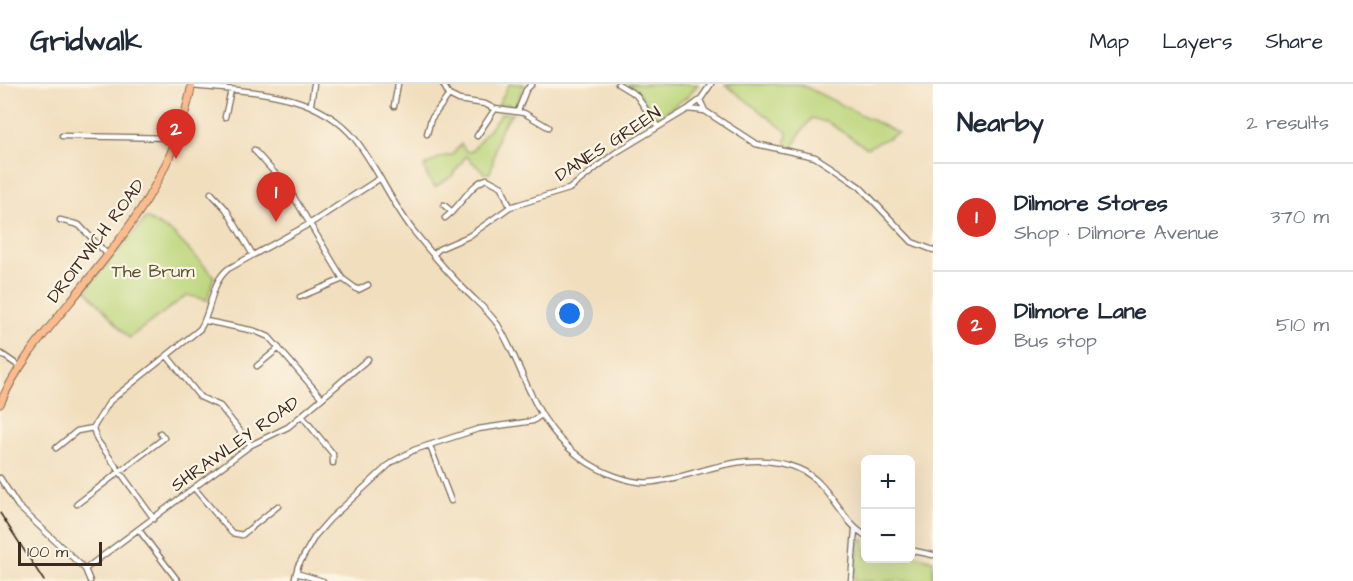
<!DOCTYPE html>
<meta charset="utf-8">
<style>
:root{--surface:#fff;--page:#f2f2f3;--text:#1f2937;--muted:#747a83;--line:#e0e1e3;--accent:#d93025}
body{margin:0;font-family:"Architects Daughter",sans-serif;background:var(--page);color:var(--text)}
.controls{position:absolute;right:18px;bottom:18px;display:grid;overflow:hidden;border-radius:9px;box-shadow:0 6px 24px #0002}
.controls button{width:54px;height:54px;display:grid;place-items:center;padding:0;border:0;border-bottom:2px solid var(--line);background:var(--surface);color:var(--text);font:30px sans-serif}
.scale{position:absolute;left:18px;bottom:15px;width:84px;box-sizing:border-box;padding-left:6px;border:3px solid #3b2a1e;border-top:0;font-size:16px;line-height:21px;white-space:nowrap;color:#3b2a1e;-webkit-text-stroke:4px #fcf5e5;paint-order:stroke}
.you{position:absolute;left:570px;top:230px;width:21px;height:21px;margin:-15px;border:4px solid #fff;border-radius:50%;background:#1a73e8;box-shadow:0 0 0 9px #1a73e833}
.badge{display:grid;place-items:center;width:39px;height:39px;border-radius:50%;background:var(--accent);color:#fff;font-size:20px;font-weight:700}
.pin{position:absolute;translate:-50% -50px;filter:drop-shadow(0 2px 3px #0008)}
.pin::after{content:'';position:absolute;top:32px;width:21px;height:18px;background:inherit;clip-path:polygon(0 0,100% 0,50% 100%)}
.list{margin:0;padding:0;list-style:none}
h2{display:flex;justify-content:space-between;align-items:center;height:78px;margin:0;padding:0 24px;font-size:26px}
h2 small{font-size:20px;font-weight:400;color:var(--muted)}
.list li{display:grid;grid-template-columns:39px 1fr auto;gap:18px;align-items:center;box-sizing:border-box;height:108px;padding:0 24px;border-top:2px solid var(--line)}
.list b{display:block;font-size:22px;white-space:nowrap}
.list p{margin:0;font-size:20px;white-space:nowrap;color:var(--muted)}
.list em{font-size:20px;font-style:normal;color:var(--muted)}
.map{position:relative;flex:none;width:933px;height:497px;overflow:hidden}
header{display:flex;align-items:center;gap:36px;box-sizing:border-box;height:84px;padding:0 30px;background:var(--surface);border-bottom:2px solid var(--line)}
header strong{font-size:28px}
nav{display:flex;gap:33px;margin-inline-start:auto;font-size:21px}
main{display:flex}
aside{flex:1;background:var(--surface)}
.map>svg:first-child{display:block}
.green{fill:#bcd67c;stroke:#7c804d;stroke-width:1.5}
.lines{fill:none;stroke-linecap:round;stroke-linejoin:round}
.minor-casing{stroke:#7b6956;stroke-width:7}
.primary-casing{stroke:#7b6956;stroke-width:9}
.minor{stroke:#fff;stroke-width:4.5}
.primary{stroke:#fbbb8d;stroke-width:7}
.rail{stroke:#3b2a1e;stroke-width:1.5}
.labels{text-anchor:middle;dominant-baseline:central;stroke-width:4.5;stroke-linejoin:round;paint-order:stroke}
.street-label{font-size:18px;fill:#3b2a1e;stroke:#fcf5e5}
.park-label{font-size:18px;fill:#5b5536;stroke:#fcf5e5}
</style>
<header>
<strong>Gridwalk</strong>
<nav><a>Map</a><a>Layers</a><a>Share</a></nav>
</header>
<main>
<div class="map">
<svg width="933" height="497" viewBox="0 0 933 497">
<rect width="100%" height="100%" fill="#fcf5e5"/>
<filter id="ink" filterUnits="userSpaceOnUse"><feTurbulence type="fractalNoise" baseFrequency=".0167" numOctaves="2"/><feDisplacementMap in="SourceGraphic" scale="12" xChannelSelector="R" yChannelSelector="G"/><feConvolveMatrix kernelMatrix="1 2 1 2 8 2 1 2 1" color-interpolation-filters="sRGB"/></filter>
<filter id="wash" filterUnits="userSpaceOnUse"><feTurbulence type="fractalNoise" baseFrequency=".008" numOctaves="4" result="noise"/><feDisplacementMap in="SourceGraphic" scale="24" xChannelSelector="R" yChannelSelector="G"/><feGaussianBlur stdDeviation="1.35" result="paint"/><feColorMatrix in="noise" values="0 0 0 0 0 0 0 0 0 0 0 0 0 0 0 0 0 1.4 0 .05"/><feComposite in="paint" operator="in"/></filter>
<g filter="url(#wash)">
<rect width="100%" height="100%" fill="#f1debd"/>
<!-- green -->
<path class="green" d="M509,0H524L516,22L507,20L498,22Z
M628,0H698L688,12L655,35L640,9Z
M725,0H800L898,49L867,64L829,39L812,34L799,51L793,64L786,61L787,48Z
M502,29L512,30C491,53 499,61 490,89H484L466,72L452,92L435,103L428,94L424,82L441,73L452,71L461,60L466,67L471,68Z
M146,134L173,149L214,192L207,216L187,211L129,254L86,206Z
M860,455H865L866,474H910L911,470L933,476V497H854Z"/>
</g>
<g filter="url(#ink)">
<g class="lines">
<!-- minor casing -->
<g class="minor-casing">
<path id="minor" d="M443,0L449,11L459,16L485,20L495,25L524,29L548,43
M618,0L636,11L658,43
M192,2C249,8 315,6 355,55C378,84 392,121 416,150C432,170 449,190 467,208C477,218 490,229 498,241C527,289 531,337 581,374C598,387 631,401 653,398C703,391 746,363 799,385C830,398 839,436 866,452
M700,16L705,27L756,60L815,73L835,86L860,103L912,158L933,166
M311,20L314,0
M394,22L398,0
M688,25L705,27
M518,27L526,6L532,0
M225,33L231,6
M427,50L431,35L449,11
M62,52L179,54
M477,52L495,25
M254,66L289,105L343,195
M211,109L226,125L253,171
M444,121L452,128
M445,134C460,123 471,99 487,95L502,103L510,123
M60,136L79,141L108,171
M434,170L439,165L469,152L510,123L569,105L615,69L688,25L700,16L711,0
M300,213L343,195L358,206L368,201
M206,237L255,247L269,253L321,313
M0,269L19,282
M168,273L200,313L220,322L251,361
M257,282L279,264
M302,332L333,370V379
M430,362L451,417
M56,364L77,347L93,344
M0,394L18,422L85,485L90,497
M195,405L232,449L242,451L278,422
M77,420L164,354L160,349
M154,435L97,356L93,344L110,317L200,245C213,225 209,201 228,185L311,139L379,95
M139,446L178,497
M910,466L933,471
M85,485L251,361L288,343L368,275
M296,489L323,497
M294,497L298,482L315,452L330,435L392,378L414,366L478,345L533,337L541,331
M851,497L855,446"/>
</g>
<!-- primary casing -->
<g class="primary-casing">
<path id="primary" d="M0,320C17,281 44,250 70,218C128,147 174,92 192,0"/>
</g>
<!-- minor -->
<use href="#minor" class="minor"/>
<!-- primary -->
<use href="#primary" class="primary"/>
<!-- rail -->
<path class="rail" d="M0,429L44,497"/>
</g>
</g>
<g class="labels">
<!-- street labels -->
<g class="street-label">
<text transform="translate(608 60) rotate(-33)">DANES GREEN</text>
<text transform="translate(96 157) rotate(-53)">DROITWICH ROAD</text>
<text transform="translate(235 360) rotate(-35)">SHRAWLEY ROAD</text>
</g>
<!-- park labels -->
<g class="park-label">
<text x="153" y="187">The Brum</text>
</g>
</g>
</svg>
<div class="controls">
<button>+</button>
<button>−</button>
</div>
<div class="scale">100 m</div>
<div class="you"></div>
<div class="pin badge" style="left:276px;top:138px">1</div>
<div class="pin badge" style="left:176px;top:75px">2</div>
</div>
<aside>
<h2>Nearby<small>2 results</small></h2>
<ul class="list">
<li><span class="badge">1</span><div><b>Dilmore Stores</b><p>Shop · Dilmore Avenue</p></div><em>370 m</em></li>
<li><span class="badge">2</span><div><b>Dilmore Lane</b><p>Bus stop</p></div><em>510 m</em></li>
</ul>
</aside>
</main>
